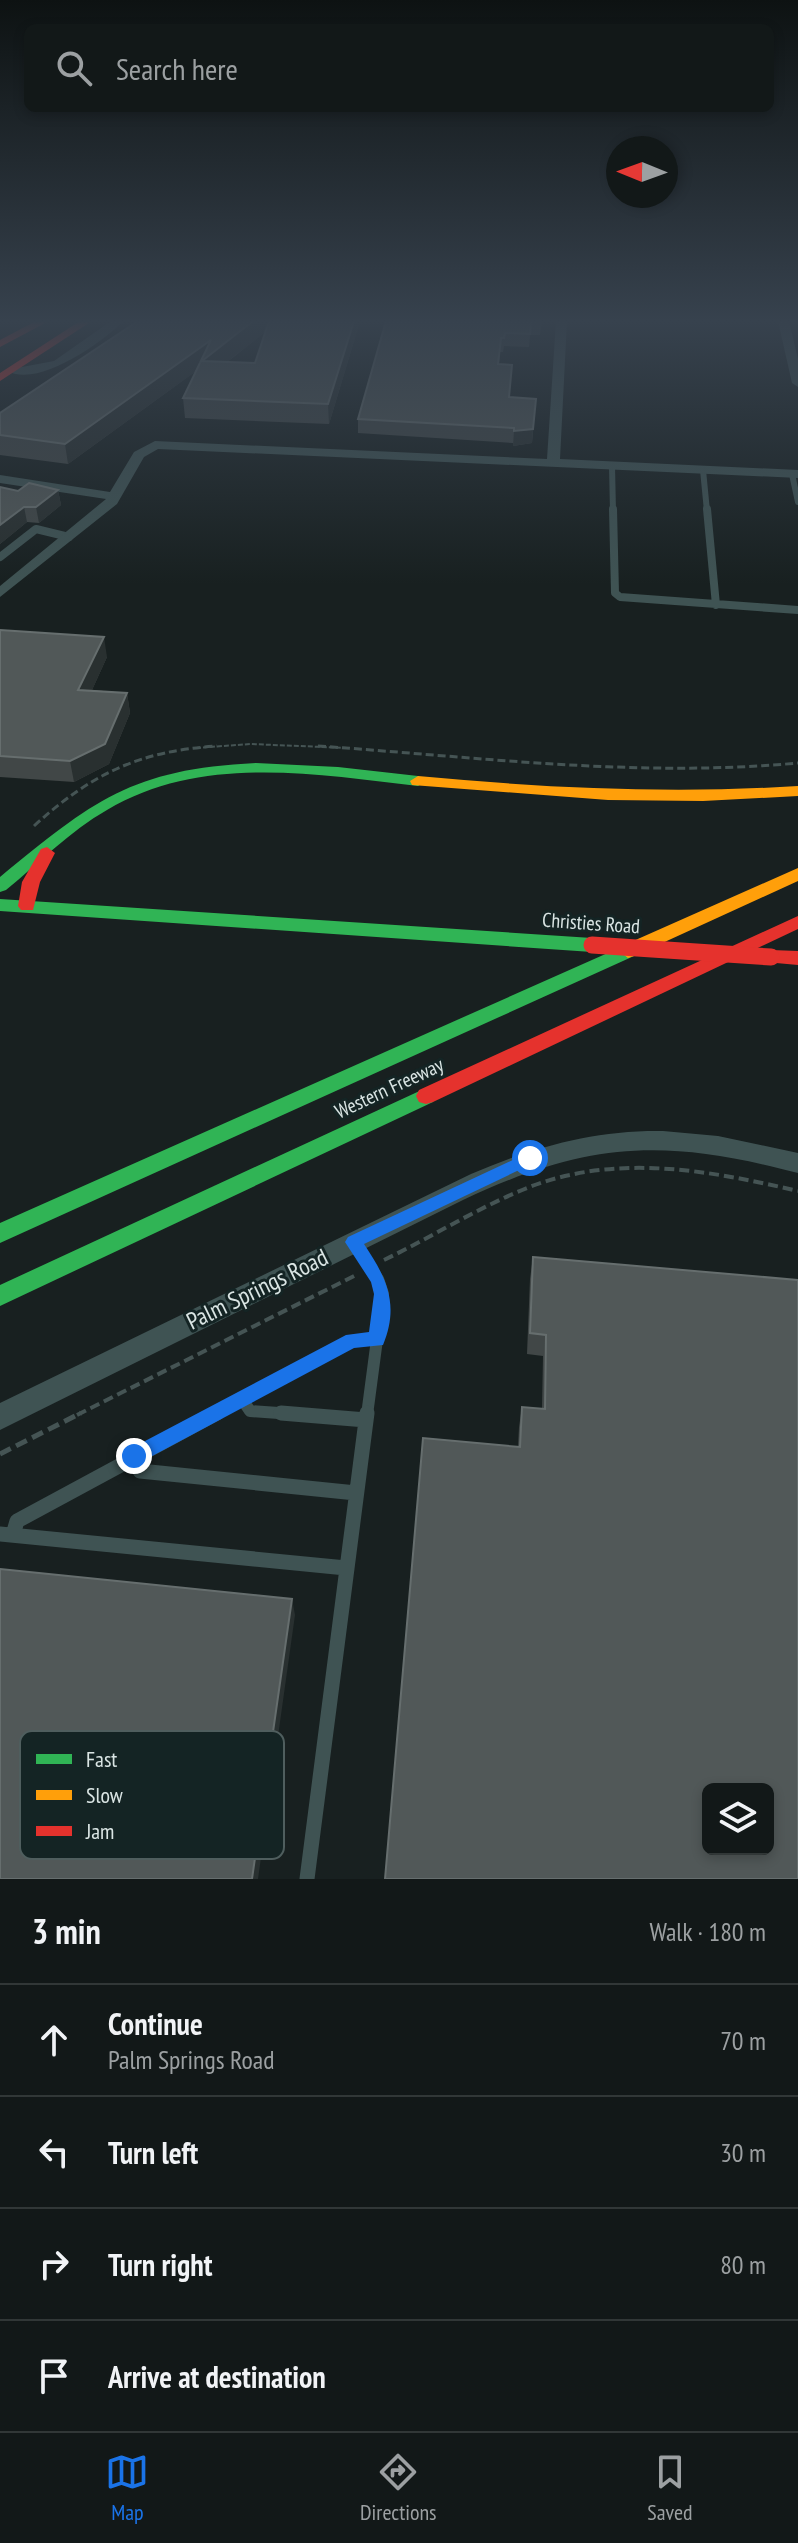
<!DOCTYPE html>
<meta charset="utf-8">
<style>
:root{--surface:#121818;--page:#1f2525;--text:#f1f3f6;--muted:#9ca0a2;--line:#313737;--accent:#1a73e8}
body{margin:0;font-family:"PT Sans Narrow",sans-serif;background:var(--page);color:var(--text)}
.controls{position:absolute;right:24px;bottom:24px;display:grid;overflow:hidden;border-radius:12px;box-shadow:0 4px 12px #0003}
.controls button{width:72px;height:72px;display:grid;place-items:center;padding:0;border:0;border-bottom:2px solid var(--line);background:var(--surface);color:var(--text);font:40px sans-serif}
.compass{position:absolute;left:606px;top:136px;width:72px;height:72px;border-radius:50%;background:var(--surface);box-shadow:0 4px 12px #0003;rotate:271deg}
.stop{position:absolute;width:24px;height:24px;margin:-18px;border:6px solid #1a73e8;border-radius:50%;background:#fff}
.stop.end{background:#1a73e8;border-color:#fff;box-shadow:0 2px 8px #0008}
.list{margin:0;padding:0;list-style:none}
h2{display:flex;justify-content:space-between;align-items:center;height:104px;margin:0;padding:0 32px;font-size:34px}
h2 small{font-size:26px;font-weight:400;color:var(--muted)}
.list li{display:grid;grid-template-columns:52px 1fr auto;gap:24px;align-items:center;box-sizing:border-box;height:112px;padding:0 32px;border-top:2px solid var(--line)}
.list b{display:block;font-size:30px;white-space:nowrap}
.list p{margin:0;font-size:26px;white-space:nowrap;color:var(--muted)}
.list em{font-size:26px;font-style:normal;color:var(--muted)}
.icon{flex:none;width:44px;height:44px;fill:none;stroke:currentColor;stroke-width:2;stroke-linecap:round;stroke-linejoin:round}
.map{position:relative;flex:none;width:798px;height:1879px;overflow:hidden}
.search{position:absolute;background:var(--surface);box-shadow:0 4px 12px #0003;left:24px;right:24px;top:24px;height:88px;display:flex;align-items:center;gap:20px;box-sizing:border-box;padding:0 28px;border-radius:12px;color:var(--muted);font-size:30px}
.sheet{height:552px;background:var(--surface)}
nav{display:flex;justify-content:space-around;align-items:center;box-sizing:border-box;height:112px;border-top:2px solid var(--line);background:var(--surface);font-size:22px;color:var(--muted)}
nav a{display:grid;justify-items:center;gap:4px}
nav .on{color:var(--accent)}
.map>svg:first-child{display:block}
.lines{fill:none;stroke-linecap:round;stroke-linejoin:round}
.path-far3{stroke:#455454;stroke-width:2;stroke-dasharray:5 2;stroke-linecap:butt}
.path-far2{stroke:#455454;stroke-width:3;stroke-dasharray:8 4;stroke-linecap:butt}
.path-far1{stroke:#455454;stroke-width:4;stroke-dasharray:10 5;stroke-linecap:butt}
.path{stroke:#455454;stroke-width:5;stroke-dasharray:12 6;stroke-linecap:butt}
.lane-far3{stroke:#3f5353;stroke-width:6}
.lane-far2{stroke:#3f5353;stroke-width:8}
.lane-far1{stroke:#3f5353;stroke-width:12}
.lane{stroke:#3f5353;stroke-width:15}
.street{fill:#3f5353;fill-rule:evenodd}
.fast{fill:#30b455;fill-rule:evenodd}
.slow{fill:#ff9f0a;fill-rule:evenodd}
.jam{fill:#e5322d;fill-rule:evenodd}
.jam-bridge{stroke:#e5322d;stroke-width:17}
.wall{fill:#414747;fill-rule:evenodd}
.shaded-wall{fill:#293030}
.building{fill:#515858;stroke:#666e6e;stroke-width:2;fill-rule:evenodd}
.route{fill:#1a73e8}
.labels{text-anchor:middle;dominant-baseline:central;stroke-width:6;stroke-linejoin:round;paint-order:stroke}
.street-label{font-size:20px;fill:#dae5e4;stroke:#142424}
.near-street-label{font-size:24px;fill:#dae5e4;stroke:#142424}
.key{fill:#142424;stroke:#4f5e5e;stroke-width:2}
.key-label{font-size:22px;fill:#dae5e4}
</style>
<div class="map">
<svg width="798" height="1879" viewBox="0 0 798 1879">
<rect width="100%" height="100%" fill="#182020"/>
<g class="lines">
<!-- path-far3 -->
<path class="path-far3" d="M196,748L250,744L348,748"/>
<!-- path-far2 -->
<path class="path-far2" d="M318,746C478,757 637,778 798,763
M34,826C91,774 139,751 217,746"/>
<!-- path-far1 -->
<path class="path-far1" d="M384,1260C432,1237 477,1208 527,1188C615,1153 708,1170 798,1191
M77,1415L356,1275"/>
<!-- path -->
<path class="path" d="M0,1454L81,1413"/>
<!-- lane-far3 -->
<path class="lane-far3" d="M612,466L613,511
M703,470L707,511
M792,474L798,502"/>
<!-- lane-far2 -->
<path class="lane-far2" d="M613,509L615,593L620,597L798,610
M707,509L716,605
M0,557L36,529L69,537"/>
<!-- lane-far1 -->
<path class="lane-far1" d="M353,1242L378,1279L383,1294L367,1415
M242,1399L250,1411L307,1415
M214,1415L352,1341L377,1339"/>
<!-- lane -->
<path class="lane" d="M281,1413L366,1420
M134,1456L140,1471L356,1493
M0,1534L346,1568
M13,1535L17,1521L217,1413
M307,1879L367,1413"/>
<!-- street -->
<path class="street" d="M111,321H124C102,342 37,390 6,370L54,361Z
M556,321H567L560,459L798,470V478L158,449L144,457L117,504L0,597V586L106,499L0,483V475L110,492L134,452L155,441L547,459Z
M778,321H789L798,359V387L792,383Z
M663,1131L718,1136L798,1153V1173C665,1138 588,1141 463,1200L0,1430V1403L471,1174C534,1147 594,1130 663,1131Z"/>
<!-- fast -->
<path class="fast" d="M256,763L338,767L418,776L426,781L418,786C315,774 201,754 107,810C70,831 39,863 6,890L0,892V877C93,801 131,769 256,763Z
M0,899L592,938L601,945L592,952L0,911Z
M628,944L637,951L634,956L0,1243V1223Z
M426,1088L433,1090L436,1096L433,1102L0,1306V1285Z"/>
<!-- slow -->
<path class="slow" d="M418,776C545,788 671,794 798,786V796L703,801L608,800L412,785L410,781Z
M798,868V881L634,956L628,958L619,951L622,946Z"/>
<!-- jam -->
<path class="jam" d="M36,321H49L0,347V340Z
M80,321H92L0,381V373Z
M47,847L55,853L40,882L33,910H21L18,906L22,882L41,849Z
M798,916V929L433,1102L426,1104L419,1102L416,1096L419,1090Z
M771,950L798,951V965L765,962L762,957Z"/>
<!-- jam-bridge -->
<path class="jam-bridge" d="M592,945L771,957"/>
</g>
<!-- wall -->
<path class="wall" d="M138,321H360L329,424L185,418L183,398L196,371L68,464L0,455V413ZM266,331L255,363L227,362L235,356Z
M386,321H542L540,335H530L529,347L504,346L503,352H500L499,364L510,397L536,399L532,443L513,446V443L358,433V419Z
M0,487L18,491L58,490L61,505L39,523L27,522L0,544Z
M0,630L107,657L92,690L127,693L130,713L109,764L74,782L0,777Z
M533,1257L798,1879L518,1447L519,1427L522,1407L542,1409L543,1356L527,1354L530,1279Z"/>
<!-- shaded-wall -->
<path class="shaded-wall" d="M253,321H274L275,324L204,380L203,366L68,464L65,444L211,340Z
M354,321H360L329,424L328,404Z
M533,429L532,443L513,446L514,431Z
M58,490L61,505L39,523L36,507Z
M24,507L27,522L0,544V525Z
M104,637L107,657L83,710L78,690Z
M127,693L130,713L109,764L74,782L70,761Z
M292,1599L295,1615L258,1879H252Z"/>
<!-- building -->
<path class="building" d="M138,321H253L202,361L255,363L269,321H354L328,404L183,398L211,340L65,444L0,435V413Z
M386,321H531L530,334L505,333L504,338H501L498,364L512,365L509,397L536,399L533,429L514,431V428L358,419Z
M29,483L58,490L36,507H24L0,525V487L18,491Z
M0,630L104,637L78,690L127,693L105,744L70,761L0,756Z
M533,1257L798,1280V1879H385L423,1438L520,1447L522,1407L545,1409L546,1335L530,1333ZM708,1789H768V1849H708Z
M0,1569L292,1599L252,1879H0Z"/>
<!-- sky -->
<linearGradient id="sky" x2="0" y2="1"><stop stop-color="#0d1212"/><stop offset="0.55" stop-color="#37424e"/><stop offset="1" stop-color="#37424e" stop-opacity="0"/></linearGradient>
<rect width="798" height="584" fill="url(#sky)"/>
<!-- route -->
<path class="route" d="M530,1152L536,1153V1162L364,1244C386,1277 400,1304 383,1345L354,1348L141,1462L134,1465L128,1462L125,1456L128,1450L346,1335L369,1332L374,1294L371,1282L345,1242L348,1237Z"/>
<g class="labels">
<!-- street labels -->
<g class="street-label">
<text transform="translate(591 923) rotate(4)">Christies Road</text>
<text transform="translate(389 1088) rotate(-25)">Western Freeway</text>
</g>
<!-- near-street labels -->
<g class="near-street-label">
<text transform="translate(257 1289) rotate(-26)">Palm Springs Road</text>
</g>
</g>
<!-- legend -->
<rect x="20" y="1731" width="264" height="128" rx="12" class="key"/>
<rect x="36" y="1754" width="36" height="10" fill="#30b455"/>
<rect x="36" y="1790" width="36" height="10" fill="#ff9f0a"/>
<rect x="36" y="1826" width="36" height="10" fill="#e5322d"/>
<g class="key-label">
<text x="86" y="1767">Fast</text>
<text x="86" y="1803">Slow</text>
<text x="86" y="1839">Jam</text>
</g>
</svg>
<div class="controls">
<button><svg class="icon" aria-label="layers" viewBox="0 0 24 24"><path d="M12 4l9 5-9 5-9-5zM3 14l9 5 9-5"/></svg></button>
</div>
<svg class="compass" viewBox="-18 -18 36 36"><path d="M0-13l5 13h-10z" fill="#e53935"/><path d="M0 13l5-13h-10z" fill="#9ca0a2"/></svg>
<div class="stop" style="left:530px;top:1158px"></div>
<div class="stop end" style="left:134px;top:1456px"></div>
<div class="search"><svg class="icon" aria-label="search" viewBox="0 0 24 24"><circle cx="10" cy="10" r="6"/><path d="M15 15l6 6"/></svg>Search here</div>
</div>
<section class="sheet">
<h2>3 min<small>Walk · 180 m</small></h2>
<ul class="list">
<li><svg class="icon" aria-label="ahead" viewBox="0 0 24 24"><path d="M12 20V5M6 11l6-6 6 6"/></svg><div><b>Continue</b><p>Palm Springs Road</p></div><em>70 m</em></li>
<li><svg class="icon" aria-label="left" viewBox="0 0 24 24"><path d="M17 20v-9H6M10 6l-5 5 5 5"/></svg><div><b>Turn left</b></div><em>30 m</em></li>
<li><svg class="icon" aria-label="right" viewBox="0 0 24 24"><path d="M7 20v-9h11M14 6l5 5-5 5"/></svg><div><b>Turn right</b></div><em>80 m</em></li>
<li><svg class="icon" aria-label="arrive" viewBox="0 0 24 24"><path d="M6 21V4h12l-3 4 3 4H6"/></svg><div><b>Arrive at destination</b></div></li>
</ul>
</section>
<nav>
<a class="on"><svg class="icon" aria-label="map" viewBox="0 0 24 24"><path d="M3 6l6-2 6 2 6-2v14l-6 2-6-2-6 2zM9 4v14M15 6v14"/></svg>Map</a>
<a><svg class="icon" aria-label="directions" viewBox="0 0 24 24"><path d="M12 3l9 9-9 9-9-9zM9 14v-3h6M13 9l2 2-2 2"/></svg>Directions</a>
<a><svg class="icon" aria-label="saved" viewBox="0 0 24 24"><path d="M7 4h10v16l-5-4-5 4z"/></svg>Saved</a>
</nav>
